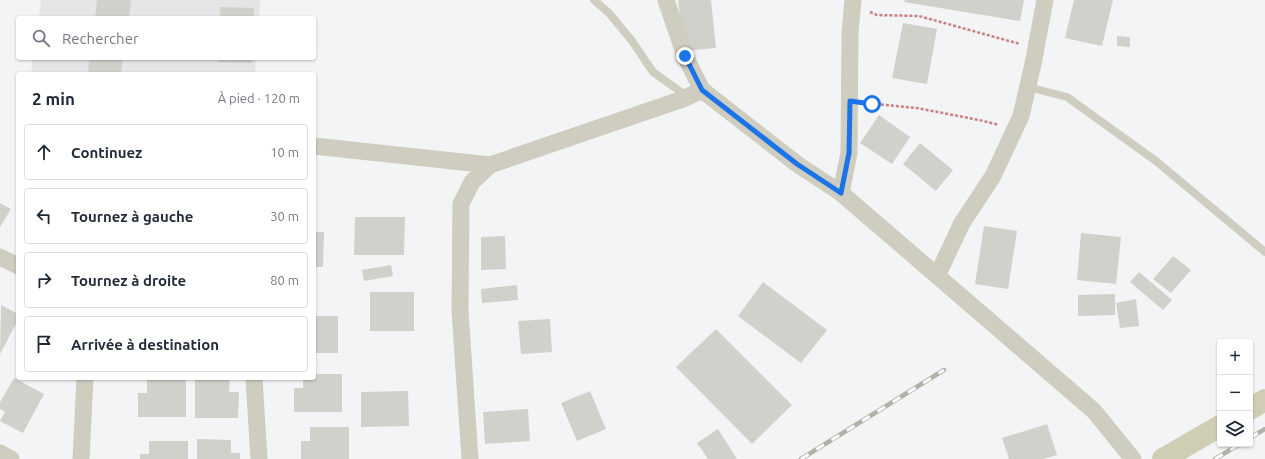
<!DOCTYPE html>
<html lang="fr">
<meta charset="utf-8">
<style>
:root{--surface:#fff;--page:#f6f6f7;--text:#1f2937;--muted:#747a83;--line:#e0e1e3}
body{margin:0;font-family:Ubuntu,sans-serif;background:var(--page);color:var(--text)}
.controls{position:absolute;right:12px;bottom:12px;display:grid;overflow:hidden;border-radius:4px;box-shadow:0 1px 3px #0004}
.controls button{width:36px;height:36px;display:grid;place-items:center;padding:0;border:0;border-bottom:1px solid var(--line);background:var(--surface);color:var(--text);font:20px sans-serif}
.stop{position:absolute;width:12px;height:12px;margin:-9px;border:3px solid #1a73e8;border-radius:50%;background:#fff}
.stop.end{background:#1a73e8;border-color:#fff;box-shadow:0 1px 4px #0008}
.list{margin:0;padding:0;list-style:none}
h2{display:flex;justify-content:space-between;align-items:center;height:52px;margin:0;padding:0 16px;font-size:17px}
h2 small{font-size:13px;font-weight:400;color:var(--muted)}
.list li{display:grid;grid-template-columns:26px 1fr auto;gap:12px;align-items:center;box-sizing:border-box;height:56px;margin:0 8px 8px;padding:0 8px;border:1px solid var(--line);border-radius:4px}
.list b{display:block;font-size:15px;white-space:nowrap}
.list em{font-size:13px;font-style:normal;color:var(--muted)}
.icon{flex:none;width:22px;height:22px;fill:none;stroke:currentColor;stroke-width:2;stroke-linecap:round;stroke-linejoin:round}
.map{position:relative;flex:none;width:1265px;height:459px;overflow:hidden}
.search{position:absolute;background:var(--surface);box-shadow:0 1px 3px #0004;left:16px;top:16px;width:300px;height:44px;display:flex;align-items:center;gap:10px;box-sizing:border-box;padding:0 14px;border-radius:4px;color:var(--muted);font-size:15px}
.panel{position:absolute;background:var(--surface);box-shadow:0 1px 3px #0004;left:16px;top:72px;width:300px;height:308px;border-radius:4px}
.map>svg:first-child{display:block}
.education{fill:#e4e5e6}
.building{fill:#d0d1ca}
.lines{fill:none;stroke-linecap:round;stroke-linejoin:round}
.path{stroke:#c98082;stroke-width:2.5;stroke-dasharray:3 2;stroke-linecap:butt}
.lane{stroke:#cecdc0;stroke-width:8}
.street{stroke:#cecdc0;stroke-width:17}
.primary{stroke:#cfceb5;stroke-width:22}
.rail-casing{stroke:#b1b1a8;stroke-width:4.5}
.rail{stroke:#fff;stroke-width:3;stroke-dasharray:9;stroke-linecap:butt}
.route{stroke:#1a73e8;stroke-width:5}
</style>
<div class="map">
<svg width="1265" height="459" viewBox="0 0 1265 459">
<rect width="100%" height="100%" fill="#f3f4f5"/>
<!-- education -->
<path class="education" d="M41,0H260L259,18H39Z
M33,58H256L255,74H31Z"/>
<!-- building -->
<path class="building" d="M97,0H131L129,18H95Z
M678,0H711L716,48L684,51Z
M905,0H1024L1020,21L904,2Z
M1074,0H1113L1102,46L1065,38Z
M220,7L254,8V18H220Z
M903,23L937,29L927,84L892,78Z
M1117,36L1130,37V47L1117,46Z
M89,58H123L121,74H88Z
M218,58H253L252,63L218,62Z
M879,115L910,137L892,164L860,143Z
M920,143L953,170L936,191L903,164Z
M0,203L11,209L0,227Z
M355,217H405L404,255H354Z
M984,226L1017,231L1008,289L975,284Z
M314,232H324L323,267H314Z
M1081,233L1121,237L1116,284L1077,280Z
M505,236L506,269L481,270V237Z
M1173,256L1191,270L1171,293L1153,279Z
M391,265L393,276L364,281L362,270Z
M1139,272L1172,300L1163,310L1130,282Z
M763,282L827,330L801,363L738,316Z
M517,285L518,300L482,303L481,289Z
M370,292H414V331H370Z
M1115,294V315L1078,316V295Z
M1136,299L1139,326L1120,328L1116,303Z
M1,305L18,314V320L0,354Z
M314,316H338V353H314Z
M550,319L552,352L521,354L518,321Z
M716,329L792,405L752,444L676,367Z
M314,374H342V412H294V388H303V378H314Z
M14,378L44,394L23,433L0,421L5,412L0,409V402Z
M195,378H230L229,392H239L238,418H195Z
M147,380H186V417H138V393H147Z
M408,391L409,426L361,427V392Z
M590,391L606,429L577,441L561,403Z
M528,409L530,441L485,444L483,412Z
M1047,424L1057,455L1043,459H1009L1002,438Z
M310,427H349V459H301V441H310Z
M718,429L737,459H708L697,443Z
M197,439L231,440V453H240V459H197Z
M149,441H188V459H140V454H149Z"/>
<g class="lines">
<!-- path -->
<path class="path" d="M870,12L877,15L919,16L1020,44
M866,103L917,108L979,120L999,125"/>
<!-- lane -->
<path class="lane" d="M594,0L609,13L632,41L653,72L688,97
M1028,87L1067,97L1156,161L1265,252"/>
<!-- street -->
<path class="street" d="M666,0L685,56L702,90L797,164L841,193L1094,411L1133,459
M314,146L490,165
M841,193L849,153L850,32L853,0
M0,257L18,266
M937,276L962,223L993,176L1021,116L1033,64L1045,0
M254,378L259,459
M0,453L11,459
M81,459L85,378
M470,459L460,311L461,204L472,182L490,165L683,99L702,90"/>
<!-- primary -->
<path class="primary" d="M1250,409L1265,400
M1163,459L1220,426"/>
<!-- rail casing -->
<g class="rail-casing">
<path id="rail" d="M1250,438L1265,429
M801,459L944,370
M1215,459L1240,444"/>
</g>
<!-- rail -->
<use href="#rail" class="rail"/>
</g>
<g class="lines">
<!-- route -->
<path class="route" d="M685,56L702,90L797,164L841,193L849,153L850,101L872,104"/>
</g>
</svg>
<div class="controls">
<button>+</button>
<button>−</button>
<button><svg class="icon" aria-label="layers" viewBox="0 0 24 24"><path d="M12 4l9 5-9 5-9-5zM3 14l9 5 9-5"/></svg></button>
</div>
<div class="stop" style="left:872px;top:104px"></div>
<div class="stop end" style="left:685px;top:56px"></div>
<div class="search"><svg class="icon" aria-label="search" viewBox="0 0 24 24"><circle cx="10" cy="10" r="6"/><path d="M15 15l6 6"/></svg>Rechercher</div>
<section class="panel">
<h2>2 min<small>À pied · 120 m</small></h2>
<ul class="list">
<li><svg class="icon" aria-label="ahead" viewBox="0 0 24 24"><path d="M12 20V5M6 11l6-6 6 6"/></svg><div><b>Continuez</b></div><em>10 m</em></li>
<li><svg class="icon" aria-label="left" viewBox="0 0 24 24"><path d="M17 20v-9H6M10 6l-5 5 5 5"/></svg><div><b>Tournez à gauche</b></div><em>30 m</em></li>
<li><svg class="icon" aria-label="right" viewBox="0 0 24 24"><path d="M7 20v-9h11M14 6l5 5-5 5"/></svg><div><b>Tournez à droite</b></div><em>80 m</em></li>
<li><svg class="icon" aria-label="arrive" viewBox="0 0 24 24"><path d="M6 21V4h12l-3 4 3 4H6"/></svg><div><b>Arrivée à destination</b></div></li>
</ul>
</section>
</div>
